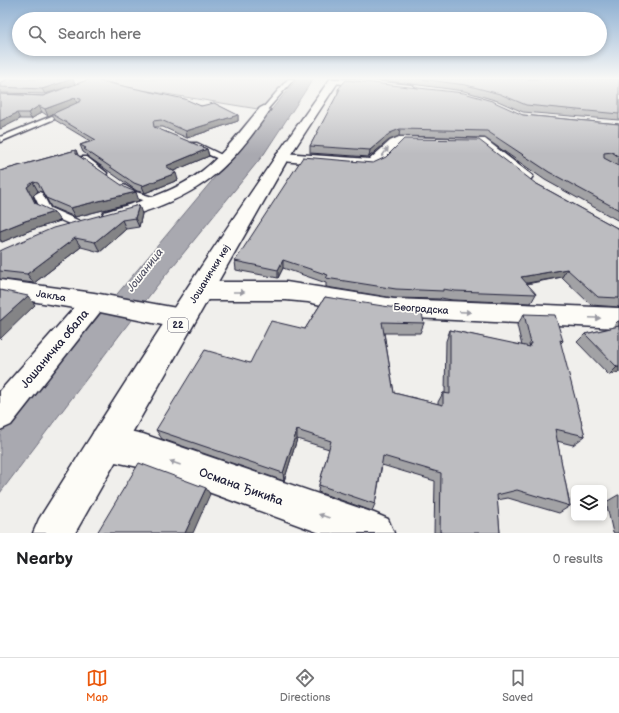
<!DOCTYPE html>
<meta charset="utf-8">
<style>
:root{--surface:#fff;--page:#f2f2f2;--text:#202124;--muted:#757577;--line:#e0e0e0;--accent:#ea580c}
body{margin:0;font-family:"Balsamiq Sans",sans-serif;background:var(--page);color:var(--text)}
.controls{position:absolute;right:12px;bottom:12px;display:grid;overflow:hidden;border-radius:6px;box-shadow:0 2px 6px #0003}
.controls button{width:36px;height:36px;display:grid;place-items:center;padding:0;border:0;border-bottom:1px solid var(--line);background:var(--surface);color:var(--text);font:20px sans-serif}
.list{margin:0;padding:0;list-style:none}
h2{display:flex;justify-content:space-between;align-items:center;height:52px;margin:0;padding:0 16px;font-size:17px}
h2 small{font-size:13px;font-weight:400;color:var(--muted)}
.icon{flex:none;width:22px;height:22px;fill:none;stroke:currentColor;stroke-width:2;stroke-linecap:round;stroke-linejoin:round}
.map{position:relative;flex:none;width:619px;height:533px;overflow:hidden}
.search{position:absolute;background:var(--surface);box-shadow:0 2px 6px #0003;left:12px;right:12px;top:12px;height:44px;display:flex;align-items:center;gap:10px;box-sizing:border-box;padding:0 14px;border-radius:22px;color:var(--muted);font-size:15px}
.sheet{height:124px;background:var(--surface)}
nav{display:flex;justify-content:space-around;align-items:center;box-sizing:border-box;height:56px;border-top:1px solid var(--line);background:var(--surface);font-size:11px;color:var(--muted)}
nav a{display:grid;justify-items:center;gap:2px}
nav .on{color:var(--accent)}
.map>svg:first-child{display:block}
.green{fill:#d2d1d1;stroke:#7a7a86}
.water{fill:#a9a9b0;stroke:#737381}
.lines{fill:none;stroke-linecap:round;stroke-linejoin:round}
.lane-casing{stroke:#22223b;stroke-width:3}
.street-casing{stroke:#22223b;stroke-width:3}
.primary-casing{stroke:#22223b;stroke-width:3}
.lane{fill:#fdfcf7;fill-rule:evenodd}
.street{fill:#fdfcf7;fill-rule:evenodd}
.primary{fill:#fdfcf7;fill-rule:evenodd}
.wall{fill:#a2a2a5;stroke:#22223b}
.shaded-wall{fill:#848486;stroke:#22223b}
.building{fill:#bcbcc0;stroke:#22223b}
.oneway{fill:#9a9aa2}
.labels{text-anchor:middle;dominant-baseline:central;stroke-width:3.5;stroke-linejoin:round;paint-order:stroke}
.shield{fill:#fdfcf7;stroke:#646373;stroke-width:1}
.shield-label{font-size:9px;font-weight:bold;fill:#22223b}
.street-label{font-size:10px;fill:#22223b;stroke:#fdfcf7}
.water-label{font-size:11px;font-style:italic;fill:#58586a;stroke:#fdfcf7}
.near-street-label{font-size:12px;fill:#22223b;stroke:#fdfcf7}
</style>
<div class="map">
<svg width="619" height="533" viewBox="0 0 619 533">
<rect width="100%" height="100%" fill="#f0efec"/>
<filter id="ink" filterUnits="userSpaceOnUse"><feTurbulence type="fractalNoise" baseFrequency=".025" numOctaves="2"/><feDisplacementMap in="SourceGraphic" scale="8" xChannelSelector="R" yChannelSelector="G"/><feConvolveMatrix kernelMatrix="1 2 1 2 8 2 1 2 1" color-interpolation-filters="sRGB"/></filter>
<g filter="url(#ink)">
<!-- green -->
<path class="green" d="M97,79H293L264,110L130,88Z"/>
<!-- water -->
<path class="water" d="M297,79H313L264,154L156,287L0,493V434Z"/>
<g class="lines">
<!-- lane casing -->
<g class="lane-casing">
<path id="lane" d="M288,79H294L266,111H262V109Z
M69,109L72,111L71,112L0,142V137Z
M191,143H197L228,158L221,160L191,147Z
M81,157H87L107,173L106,175H100L81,161Z
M124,185L136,192L159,199L161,201L156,204L130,196L119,188Z
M39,192L42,193L50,208L82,222L83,224L82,226H74L42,212L34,195Z"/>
</g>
<!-- street casing -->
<g class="street-casing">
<path id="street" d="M330,79H352L411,85L416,88L411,91L334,83L331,82Z
M264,106L270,110C231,166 205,192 140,213C128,217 116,223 104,220L102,216L104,212C138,202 174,193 202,171C225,153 242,129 260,108Z
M399,137L485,139L533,176L531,179L525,181L519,179L477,146L402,145L384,163L372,169L282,161L277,160L275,157L277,154L282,153L370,159L390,141Z
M0,280L94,293L182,309L191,312L195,319L191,326L182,329L100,312L11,425L0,430V391L74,308L0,296Z
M200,282H286L394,299L619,308V328L394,317L344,310L308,302L286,300H200L192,297L188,291L192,285Z
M106,426L143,434L374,513L388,519L394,533H320L143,468L106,460L94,455L89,443L94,431Z"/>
</g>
<!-- primary casing -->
<g class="primary-casing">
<path id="primary" d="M330,79H340L289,157L75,533H33L39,519C132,370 228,222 330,79Z"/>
</g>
<!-- lane -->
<use href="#lane" class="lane"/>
<!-- street -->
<use href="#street" class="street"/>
<!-- primary -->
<use href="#primary" class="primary"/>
</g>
<!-- wall -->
<path class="wall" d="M365,79H619V120L523,112L498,101L464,91L381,80Z
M0,83L75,84L201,106L238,115V121L187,138L163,127H155V128L207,149L209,156L173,171L178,180L145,193L137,191L87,156L86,154L83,152L80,145L90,141L55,120L52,114L48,116L42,112L31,119H20L0,129V94L43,96L63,89L45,94L0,93Z
M338,89L523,115L619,124V221L545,180L485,138L399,136L389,140L369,157L310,153V146L338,94Z
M76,150L78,155L139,201L75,217L51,207L43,192L38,191L33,196L37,204L60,221L31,230L2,242L0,241V171Z
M535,183L617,228H619V307L591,305L562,277L527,284L536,294L531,303L452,300L441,298L440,299L394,298L326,287V283L283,268L278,278L236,270L235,261Z
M142,214L139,227L126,229L100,252L81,247L34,283L0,279V251Z
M325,297L424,323L420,333H384L394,393L438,404V402L443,393H445L446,341L450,330L522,346L517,325L524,314L563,341L560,344L585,436L573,445L557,441L570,506L559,513L508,498L497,500L500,533H434L435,481L382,465L375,504L372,511L318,492L319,485L329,449L297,439L284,481L162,439L156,430L250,363L305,329Z
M618,321H619V372L609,375L577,342L585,334L611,328Z
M618,495H619V533H613L606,502Z"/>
<!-- shaded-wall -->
<path class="shaded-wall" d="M73,79L75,85L45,94L42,89Z
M75,98L77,104L48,116L45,109Z
M39,106L42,112L31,119L28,113Z
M17,113L20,119L0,129V121Z
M238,115V121L187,138L186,131Z
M400,129L399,136L389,140L369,157L370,150L390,133Z
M207,149L209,156L169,173L166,166Z
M176,173L178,180L145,193L142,186Z
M33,182L38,191L33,196L41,213L35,203L27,187Z
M136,192L139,201L75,217L70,208Z
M139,205L142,214L139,227L135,218Z
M54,212L60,221L31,230L2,242L0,239V231L25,221Z
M122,220L126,229L100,252L95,242Z
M75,238L81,247L34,283L27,274Z
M283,260V268L278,278V270Z
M567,269L562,277L516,285L521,277Z
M28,296L35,305L0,339V321Z
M617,367H619V372L609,375Z
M297,430V439L284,481L283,473Z
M206,488L210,494L193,533H185Z"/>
<!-- building -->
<path class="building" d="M8,79H73L42,89L0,87V83Z
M90,79L185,99L201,106L214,103L238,115L186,131L161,120L153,121L154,127L207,149L166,166L176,173L142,186L134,183L84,149L86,148L80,145L96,140L52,114L81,101V99L75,98L45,109L39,106L28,113H17L0,121V94L43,96Z
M420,79H619V114L526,105L500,94L466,85Z
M346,80L464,93L492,101L523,115L619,124V157L612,152L604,153V158L619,166V210L549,172L487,131L400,129L390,133L370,150L310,146L340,89H338Z
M404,139L479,140L535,183L617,228H619V298L598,297L567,269L521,277L536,294L455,291L443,289V291L396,289L326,278L328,275L283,260L278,270L235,261L303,157L373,163L386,157Z
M76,150V154L126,188L136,192L70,208L46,198L38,183L33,182L27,187L35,203L54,212L25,221L0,231V171Z
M139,205L135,218L122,220L95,242L75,238L27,274L0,271V251L4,249L53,228Z
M0,290L28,296L0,321Z
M325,297L396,308L421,309L424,323L382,322L394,393L443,405V393L450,394V330L530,347L529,344H531L524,314L555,315L563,341L560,340L585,436L555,429L570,506L517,490L497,495L500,533H444L440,532L441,473L383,456L375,504L319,485L331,441L297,430L283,473L156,430L205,350L250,363L271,321L305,329Z
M619,326V367H617L585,334Z
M139,463L206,488L185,533H97Z"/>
<!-- one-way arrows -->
<defs><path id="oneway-solid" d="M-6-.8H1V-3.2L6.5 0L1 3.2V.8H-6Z"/></defs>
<g class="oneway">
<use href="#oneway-solid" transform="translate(385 152) rotate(-54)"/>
<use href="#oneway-solid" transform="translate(239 292)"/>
<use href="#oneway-solid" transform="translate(465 312) rotate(3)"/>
<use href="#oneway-solid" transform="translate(595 318) rotate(2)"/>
<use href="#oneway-solid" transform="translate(175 463) rotate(-160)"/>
<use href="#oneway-solid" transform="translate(324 516) rotate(-161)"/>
</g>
</g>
<!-- sky -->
<linearGradient id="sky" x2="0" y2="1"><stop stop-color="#8fb0d2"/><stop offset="0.51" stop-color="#f8f8f6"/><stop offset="1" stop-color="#f8f8f6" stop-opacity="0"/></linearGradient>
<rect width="619" height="154" fill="url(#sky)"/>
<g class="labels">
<!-- shield labels -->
<rect class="shield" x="168" y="318" width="20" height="14" rx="3"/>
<g class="shield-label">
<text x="178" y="325">22</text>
</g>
<!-- street labels -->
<g class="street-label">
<text transform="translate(210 274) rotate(-58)">Јошанички кеј</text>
<text transform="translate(51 296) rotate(9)">Јакља</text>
<text transform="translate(421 309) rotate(4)">Београдска</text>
</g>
<!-- water labels -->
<g class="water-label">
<text transform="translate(145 270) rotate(-52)">Јошаница</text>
</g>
<!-- near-street labels -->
<g class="near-street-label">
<text transform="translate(55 349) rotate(-50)">Јошаничка обала</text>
<text transform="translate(241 487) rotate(20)">Османа Ђикића</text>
</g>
</g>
</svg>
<div class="controls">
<button><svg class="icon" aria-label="layers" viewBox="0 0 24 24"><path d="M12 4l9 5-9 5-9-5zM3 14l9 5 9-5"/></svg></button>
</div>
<div class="search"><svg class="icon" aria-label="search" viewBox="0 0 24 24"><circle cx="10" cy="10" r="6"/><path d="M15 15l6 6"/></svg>Search here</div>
</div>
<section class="sheet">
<h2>Nearby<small>0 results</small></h2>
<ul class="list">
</ul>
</section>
<nav>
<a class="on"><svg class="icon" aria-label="map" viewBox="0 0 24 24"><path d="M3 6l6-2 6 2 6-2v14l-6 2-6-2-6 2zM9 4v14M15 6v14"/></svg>Map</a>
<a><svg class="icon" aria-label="directions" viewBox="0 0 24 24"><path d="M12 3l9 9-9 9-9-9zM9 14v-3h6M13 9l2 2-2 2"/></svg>Directions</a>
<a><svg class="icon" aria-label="saved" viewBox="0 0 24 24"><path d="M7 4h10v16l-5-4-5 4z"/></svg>Saved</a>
</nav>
